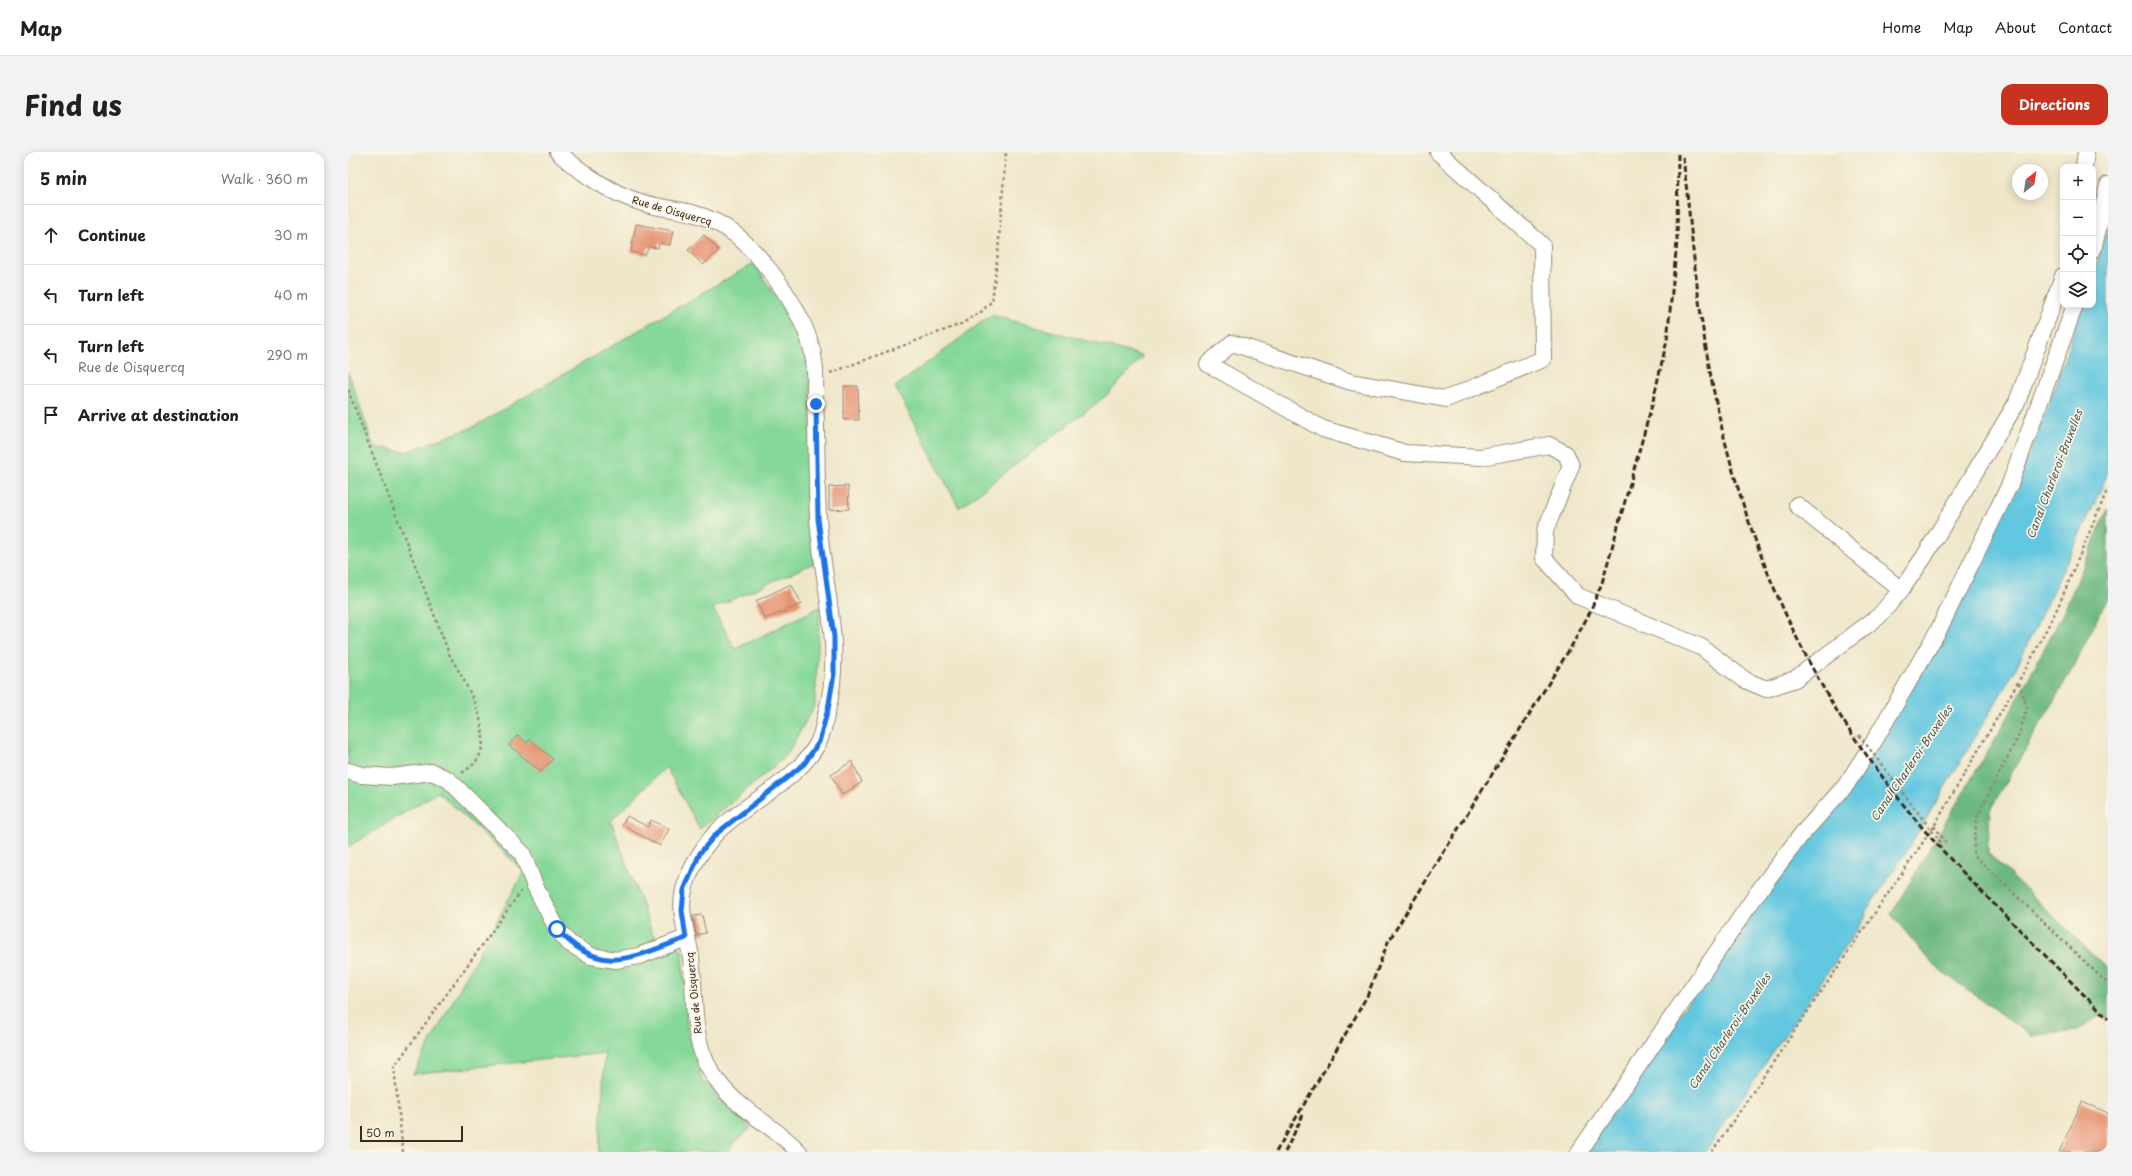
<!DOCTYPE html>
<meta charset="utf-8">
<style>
:root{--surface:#fff;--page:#f2f2f2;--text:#202124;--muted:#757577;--line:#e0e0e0;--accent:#c8321e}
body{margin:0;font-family:"Playpen Sans",sans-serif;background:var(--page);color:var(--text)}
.controls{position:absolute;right:12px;top:12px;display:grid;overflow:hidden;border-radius:8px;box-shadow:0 2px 10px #0003}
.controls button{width:36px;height:36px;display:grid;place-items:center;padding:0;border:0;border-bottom:1px solid var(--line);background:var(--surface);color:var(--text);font:20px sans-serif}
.compass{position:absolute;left:1664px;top:12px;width:36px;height:36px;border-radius:50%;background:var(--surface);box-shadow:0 2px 10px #0003;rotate:30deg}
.scale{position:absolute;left:12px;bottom:10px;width:103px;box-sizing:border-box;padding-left:4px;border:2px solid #3b2a1e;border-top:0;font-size:11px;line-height:14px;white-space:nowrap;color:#3b2a1e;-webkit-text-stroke:3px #fcf5e5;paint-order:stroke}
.stop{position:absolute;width:12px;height:12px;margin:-9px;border:3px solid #1a73e8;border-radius:50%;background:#fff}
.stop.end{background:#1a73e8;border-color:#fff;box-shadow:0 1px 4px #0008}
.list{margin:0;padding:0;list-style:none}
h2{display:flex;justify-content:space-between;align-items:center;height:52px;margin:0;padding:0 16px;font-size:17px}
h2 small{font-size:13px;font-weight:400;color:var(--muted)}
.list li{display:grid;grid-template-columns:26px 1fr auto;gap:12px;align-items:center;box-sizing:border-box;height:60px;padding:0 16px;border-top:1px solid var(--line)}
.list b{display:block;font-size:15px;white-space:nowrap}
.list p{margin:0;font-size:13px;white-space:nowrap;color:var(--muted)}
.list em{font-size:13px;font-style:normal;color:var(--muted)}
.icon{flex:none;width:22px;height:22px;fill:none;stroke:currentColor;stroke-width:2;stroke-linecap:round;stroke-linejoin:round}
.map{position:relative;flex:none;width:1760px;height:1000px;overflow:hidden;border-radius:12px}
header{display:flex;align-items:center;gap:24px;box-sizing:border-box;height:56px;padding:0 20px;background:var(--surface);border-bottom:1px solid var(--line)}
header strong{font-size:19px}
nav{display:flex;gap:22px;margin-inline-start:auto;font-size:14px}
.intro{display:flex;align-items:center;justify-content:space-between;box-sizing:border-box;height:96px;padding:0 24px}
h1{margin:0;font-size:28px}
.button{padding:10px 18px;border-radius:12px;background:var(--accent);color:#fff;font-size:14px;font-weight:700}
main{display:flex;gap:24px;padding:0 24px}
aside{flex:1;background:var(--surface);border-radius:12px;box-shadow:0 2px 10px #0003}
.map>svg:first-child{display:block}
.green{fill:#85d899;stroke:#60815c}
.forest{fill:#6cb881;stroke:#547150}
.water{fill:#62c7e0;stroke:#4e787f}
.building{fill:#e69473}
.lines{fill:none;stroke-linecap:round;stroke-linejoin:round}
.minor-casing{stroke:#958874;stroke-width:18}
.path{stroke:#958874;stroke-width:2.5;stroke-dasharray:3 3;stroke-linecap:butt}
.minor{stroke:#fff;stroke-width:16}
.rail{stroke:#3b2a1e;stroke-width:3;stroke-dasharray:6 3;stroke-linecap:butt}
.path-bridge{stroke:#958874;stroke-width:2.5;stroke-dasharray:3 3;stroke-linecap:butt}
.route{stroke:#1a73e8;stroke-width:5}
.labels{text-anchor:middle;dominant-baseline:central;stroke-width:3.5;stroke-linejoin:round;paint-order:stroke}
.street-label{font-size:10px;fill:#3b2a1e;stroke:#fcf5e5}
.water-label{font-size:11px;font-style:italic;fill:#475958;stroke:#fcf5e5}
</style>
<header>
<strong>Map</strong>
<nav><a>Home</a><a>Map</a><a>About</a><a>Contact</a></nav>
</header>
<div class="intro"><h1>Find us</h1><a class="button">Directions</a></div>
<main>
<aside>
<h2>5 min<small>Walk · 360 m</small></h2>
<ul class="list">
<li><svg class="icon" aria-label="ahead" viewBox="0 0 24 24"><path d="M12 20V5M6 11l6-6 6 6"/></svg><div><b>Continue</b></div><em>30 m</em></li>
<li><svg class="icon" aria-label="left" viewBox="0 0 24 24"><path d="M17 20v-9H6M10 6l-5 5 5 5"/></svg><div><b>Turn left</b></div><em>40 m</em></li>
<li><svg class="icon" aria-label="left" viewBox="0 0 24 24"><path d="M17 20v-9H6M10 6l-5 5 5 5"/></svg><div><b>Turn left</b><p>Rue de Oisquercq</p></div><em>290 m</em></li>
<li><svg class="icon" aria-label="arrive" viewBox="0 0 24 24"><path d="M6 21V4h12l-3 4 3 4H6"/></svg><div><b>Arrive at destination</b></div></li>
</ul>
</aside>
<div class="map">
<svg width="1760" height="1000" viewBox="0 0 1760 1000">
<rect width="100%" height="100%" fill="#fcf5e5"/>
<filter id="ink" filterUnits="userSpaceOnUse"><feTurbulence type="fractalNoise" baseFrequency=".025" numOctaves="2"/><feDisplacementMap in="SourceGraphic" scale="8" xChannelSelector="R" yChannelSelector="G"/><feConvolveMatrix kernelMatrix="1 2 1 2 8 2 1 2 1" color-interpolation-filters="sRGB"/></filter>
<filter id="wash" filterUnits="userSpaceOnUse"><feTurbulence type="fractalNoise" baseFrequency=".012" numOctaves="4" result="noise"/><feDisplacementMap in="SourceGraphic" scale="16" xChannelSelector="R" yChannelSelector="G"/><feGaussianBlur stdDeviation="0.9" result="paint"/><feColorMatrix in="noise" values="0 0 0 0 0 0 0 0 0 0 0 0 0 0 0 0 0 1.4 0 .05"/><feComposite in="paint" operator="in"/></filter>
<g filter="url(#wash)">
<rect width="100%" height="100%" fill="#efe7ca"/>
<!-- green -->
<path class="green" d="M406,111L461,197L466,411L365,456L387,497L472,455L467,553L438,604L352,677L318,615L263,669L305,783L334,798L339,875L354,928L403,976L386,991L380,1000H251L257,901L65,922L176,719L90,640L0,695V220L26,295L58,300L125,275Z
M643,163L795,204L759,243L611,356L547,235Z"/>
<!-- forest -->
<path class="forest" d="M1760,357V445L1725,516L1642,658L1640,701L1760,817V869L1753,863L1729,879L1683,884L1584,812L1543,762L1660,565L1716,459Z"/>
<!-- water -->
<path class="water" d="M1760,72V320L1751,342L1666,520L1555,705L1518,759L1517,766L1357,1000H1237L1418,736L1505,636L1667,336L1699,257L1735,153H1745V122Z"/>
<g id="blocks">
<!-- building -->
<path class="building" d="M288,72L325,79L322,93L311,91L310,96L301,95L297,103L283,100Z
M356,83L371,98L355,113L340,98Z
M496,234H510L511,268H496Z
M500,334L501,357L481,358V335Z
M443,432L454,452L417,467L408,449Z
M170,583L179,591L182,587L205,607L193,620L161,593Z
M504,609L514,630L494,643L483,623Z
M279,664L300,675L303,668L321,677L312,694L274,673Z
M354,763L358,781L348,783L345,764Z
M1734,950L1760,961V1000H1711Z"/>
</g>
</g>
<g filter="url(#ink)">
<use href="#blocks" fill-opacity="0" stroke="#958874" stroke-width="1"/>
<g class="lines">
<!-- minor casing -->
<g class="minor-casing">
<path id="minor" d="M210,0C233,21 264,42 295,51C311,56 328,57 344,61C379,70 401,92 422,119C442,145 462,177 466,209C468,221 467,234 467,246C469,286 468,325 470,365C474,433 497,495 478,563C476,573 474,584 469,593C445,633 397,650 366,683C353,698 341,719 336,738C330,761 340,783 343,806C349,851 340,892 371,931C393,960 427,974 451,1000
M1090,0L1194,93L1195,207L1098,247L1003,230L884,191L860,212L975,277L1057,301L1133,305L1201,293L1218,302L1223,314L1197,379L1196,406L1230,444L1353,495L1397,528L1418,537L1447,527L1531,464L1553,438L1576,405L1669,250L1715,124
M1736,15L1738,0
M1745,98L1760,33
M1449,353L1553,438
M0,619L13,623L44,625L84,620L101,628L174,701L187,734L209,777L221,791L243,804L268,808L291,804L338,786
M1231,1000L1415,733L1453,683L1498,633L1525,591L1591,477L1662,332L1727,153"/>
</g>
<!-- path -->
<path class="path" d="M482,221L613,172L633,160L644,149L650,100L658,0
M0,238L102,504C119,533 160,599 113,621
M1671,531L1679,556L1671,583L1629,665L1625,702L1760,832
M1586,674L1597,689L1594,692
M55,1000L46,915L174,738
M1364,1000L1586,674L1680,513L1710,455L1760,336"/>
<!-- minor -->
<use href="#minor" class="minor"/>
<!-- rail -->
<path class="rail" d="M1335,5C1343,73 1348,141 1360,208C1380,326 1420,441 1480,544C1501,580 1526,614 1551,647C1581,686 1616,722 1651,757C1688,794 1724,831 1760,867
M928,1000L1008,864L1020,842L1040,790L1223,495L1241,462L1254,431L1304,253L1319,188L1329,90L1330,0
M937,1000L955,963"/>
<!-- path-bridge -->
<path class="path-bridge" d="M1511,583L1594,692"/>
</g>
</g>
<g class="lines" filter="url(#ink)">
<!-- route -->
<path class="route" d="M209,777C253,826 285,805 338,786L334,759L336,738L352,701L368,682L456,612L471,590L480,557L486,522V485L470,367L468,252"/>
</g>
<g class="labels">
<!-- street labels -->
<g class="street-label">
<text transform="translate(324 58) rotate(16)">Rue de Oisquercq</text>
<text transform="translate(345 841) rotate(-96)">Rue de Oisquercq</text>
</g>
<!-- water labels -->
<g class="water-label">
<text transform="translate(1706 322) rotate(-69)">Canal Charleroi-Bruxelles</text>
<text transform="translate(1563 611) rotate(-56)">Canal Charleroi-Bruxelles</text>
<text transform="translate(1381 879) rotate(-56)">Canal Charleroi-Bruxelles</text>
</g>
</g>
</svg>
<div class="controls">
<button>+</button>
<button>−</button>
<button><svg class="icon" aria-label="locate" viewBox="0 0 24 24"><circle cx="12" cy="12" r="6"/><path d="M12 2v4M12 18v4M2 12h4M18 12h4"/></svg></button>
<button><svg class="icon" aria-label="layers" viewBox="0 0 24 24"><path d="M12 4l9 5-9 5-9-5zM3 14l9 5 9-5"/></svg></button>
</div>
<svg class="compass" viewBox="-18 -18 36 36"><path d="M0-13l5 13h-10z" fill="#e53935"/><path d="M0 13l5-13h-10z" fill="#757577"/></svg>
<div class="scale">50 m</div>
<div class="stop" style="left:209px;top:777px"></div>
<div class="stop end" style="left:468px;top:252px"></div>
</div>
</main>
